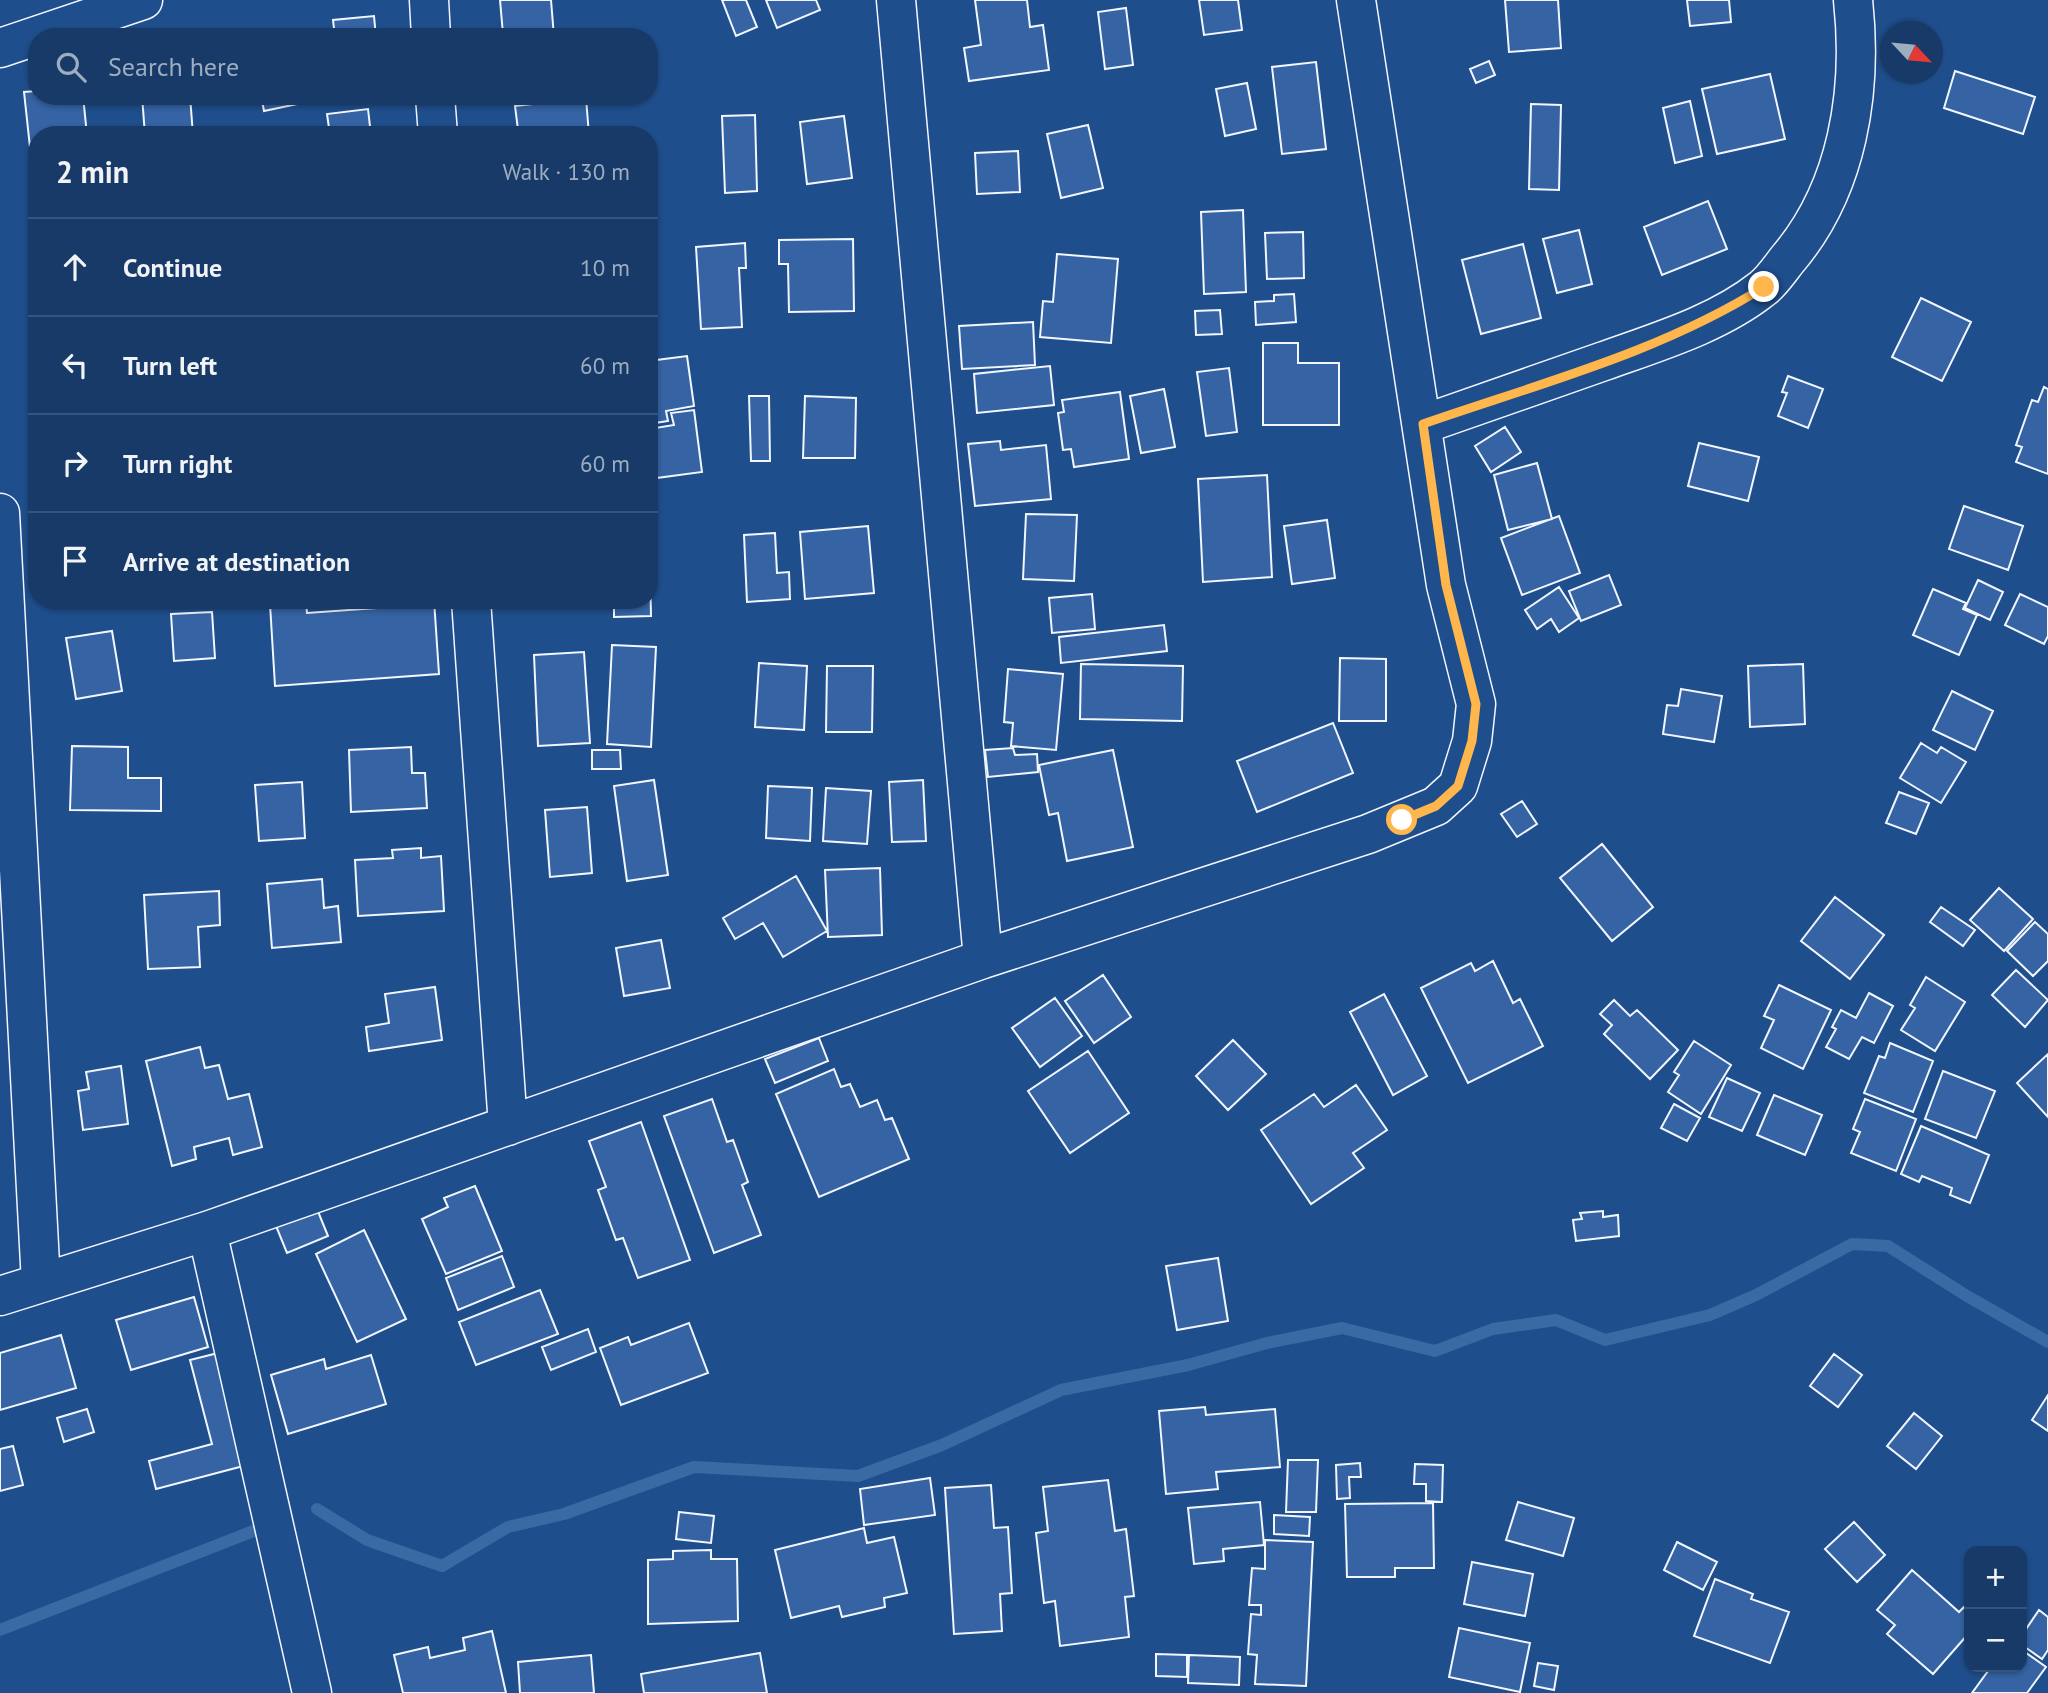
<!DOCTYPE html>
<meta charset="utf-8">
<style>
:root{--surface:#173a69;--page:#20416f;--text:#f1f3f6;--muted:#9eadc0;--line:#36547d}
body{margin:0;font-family:"PT Sans",sans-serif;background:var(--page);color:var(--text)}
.controls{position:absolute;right:21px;bottom:21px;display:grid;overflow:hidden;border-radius:14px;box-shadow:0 2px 5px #0004}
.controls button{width:63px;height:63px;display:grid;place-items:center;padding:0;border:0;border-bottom:2px solid var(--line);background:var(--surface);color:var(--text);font:35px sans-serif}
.compass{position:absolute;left:1880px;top:21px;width:63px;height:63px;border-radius:50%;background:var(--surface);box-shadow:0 2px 5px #0004;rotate:116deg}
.stop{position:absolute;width:21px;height:21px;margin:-16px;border:5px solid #ffb74d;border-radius:50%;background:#fff}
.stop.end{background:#ffb74d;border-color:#fff;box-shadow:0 2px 7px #0008}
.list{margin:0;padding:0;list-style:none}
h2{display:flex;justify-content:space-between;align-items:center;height:91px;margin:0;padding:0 28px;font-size:30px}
h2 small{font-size:23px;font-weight:400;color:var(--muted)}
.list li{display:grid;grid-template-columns:46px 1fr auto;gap:21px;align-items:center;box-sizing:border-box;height:98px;padding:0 28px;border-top:2px solid var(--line)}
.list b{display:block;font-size:26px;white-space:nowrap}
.list em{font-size:23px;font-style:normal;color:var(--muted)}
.icon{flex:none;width:38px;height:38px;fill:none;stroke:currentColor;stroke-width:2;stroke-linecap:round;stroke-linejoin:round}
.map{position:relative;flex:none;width:2048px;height:1693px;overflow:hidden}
.search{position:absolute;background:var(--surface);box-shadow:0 2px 5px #0004;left:28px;top:28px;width:630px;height:77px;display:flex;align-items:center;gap:18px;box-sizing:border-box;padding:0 24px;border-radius:28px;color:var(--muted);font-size:26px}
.panel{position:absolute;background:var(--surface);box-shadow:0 2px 5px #0004;left:28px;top:126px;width:630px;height:483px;border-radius:28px}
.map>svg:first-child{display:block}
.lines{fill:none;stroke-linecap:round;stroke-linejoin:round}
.stream{stroke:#3b69a3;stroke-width:12}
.building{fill:#3563a3;stroke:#f2f6ff;stroke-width:2}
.street-casing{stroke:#f2f6ff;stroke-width:41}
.street{stroke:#1f4e8c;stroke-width:38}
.route{stroke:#ffb74d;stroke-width:9}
</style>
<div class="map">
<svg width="2048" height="1693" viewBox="0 0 2048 1693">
<rect width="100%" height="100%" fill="#1f4e8c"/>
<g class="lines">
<!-- stream -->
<path class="stream" d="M317,1509L367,1540L442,1566L508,1527L564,1514L694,1467L858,1476L942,1445L1061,1390L1188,1365L1267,1343L1342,1328L1435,1351L1493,1329L1556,1320L1605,1340L1710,1315L1756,1295L1852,1244L1888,1246L1967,1296L2048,1342
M0,1630L261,1528"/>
</g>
<!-- building -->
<path class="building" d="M500,0H551L554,37H494L503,34Z
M722,0H746L757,27L736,36Z
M766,0H816L820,10L777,28Z
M975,0H1027L1030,27L1043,25L1049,70L969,81L964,48L981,45Z
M1199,0H1238L1242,30L1204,35Z
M1505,0H1558L1561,48L1509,52Z
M1687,0H1729L1731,22L1690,26Z
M1126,8L1133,65L1105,69L1098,12Z
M374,16L376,37H335L333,20Z
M1489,61L1495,75L1476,83L1470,69Z
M1316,62L1326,149L1282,154L1272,67Z
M1955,71L2035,97L2023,134L1944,108Z
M1770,74L1785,139L1717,154L1702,89Z
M1247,83L1256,129L1225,136L1216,89Z
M37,91V96H83L87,135H37V174L33,175L24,92Z
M142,96H190L193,135H145Z
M261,96H306L307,102L264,111Z
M345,96H381V97L345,100Z
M586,98L589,135H507L506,132L518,130L515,106Z
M1690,101L1702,156L1675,163L1663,108Z
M1531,104L1561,105L1559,190L1529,189Z
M368,109L371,135H330L327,114Z
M755,115L757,191L725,193L722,116Z
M844,116L852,178L807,184L800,122Z
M1088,125L1103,188L1061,198L1047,134Z
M650,140L654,197H649V140Z
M1018,151L1020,192L977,194L975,153Z
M1708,201L1727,249L1662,275L1644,227Z
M1243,210L1246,292L1204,294L1201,212Z
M1579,230L1592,284L1557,293L1543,239Z
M1303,232L1304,278L1267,279L1265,233Z
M853,239L854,311L789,312L788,264H779V240Z
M745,243L746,268H739L742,327L701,329L696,247Z
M1523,244L1541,318L1481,334L1462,260Z
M649,246L655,315L649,316Z
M1057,254L1118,259L1111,343L1040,337L1043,301L1053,302Z
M1294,294L1296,322L1256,325L1255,302L1274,301V295Z
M1921,298L1971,322L1942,381L1892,357Z
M1220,310L1222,334L1196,335L1195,311Z
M1033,322L1035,365L962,369L959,326Z
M1263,343H1298V363H1339V425H1263Z
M687,356L694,406L666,411L668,421L649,424V361Z
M1050,366L1054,405L977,413L974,374Z
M1229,368L1237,432L1206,436L1197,372Z
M1788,376L1823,389L1808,428L1778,416L1787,393L1782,392Z
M2044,387L2048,389V474L2016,462L2022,447L2016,445L2032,400L2038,402Z
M1164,389L1175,447L1141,453L1130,396Z
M1120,392L1129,459L1074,467L1071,449L1063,450L1058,413L1064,412L1062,400Z
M749,396H769L770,461H751Z
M805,396L856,398L855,458H803Z
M694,410L702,472L649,479V429L674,425L671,413Z
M1505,427L1521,452L1491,472L1475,446Z
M1000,441L1001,450L1046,445L1051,499L975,506L968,444Z
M1699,443L1759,457L1748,501L1688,486Z
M1537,463L1552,519L1508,530L1494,475Z
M1267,475L1272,577L1203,582L1198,479Z
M1964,506L2023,526L2008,570L1949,549Z
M1026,514L1077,515L1074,581L1023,579Z
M1559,516L1580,573L1522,595L1501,538Z
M1327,520L1335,578L1292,584L1284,526Z
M649,525L651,616L614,617V600H649Z
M868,526L874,593L805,599L800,532Z
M775,533L777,573L789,572L790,599L747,602L744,535Z
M1609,575L1621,605L1581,621L1569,591Z
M1978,580L2003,592L1990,620L1965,608Z
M1559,587L1579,618L1559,632L1551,619L1537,629L1525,610Z
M1933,589L1966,603L1963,609L1977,615L1959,655L1913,635Z
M1092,594L1095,629L1052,633L1049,598Z
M2020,594L2048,607V636L2044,644L2005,625Z
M390,600H434L439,674L275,686L270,604L306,602L307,613L391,607Z
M212,612L215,658L174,661L171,614Z
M1164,625L1167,651L1061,663L1059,637Z
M112,631L122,691L76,699L66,638Z
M612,645L656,647L651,747L607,744Z
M584,652L590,743L538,746L534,655Z
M1340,658L1386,659V721H1339Z
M759,663L807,666L804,730L755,727Z
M1081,664L1183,666L1182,721L1080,719Z
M1803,664L1805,724L1750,727L1748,666Z
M827,666H873L872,732H826Z
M1008,669L1063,674L1056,750L1011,746L1013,723L1004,722Z
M1681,689L1722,696L1714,742L1663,734L1667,705L1678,706Z
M1952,691L1993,711L1975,750L1933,730Z
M1333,723L1353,773L1257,812L1237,761Z
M1921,743L1937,753L1941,747L1966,762L1941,803L1900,778Z
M72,746L128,747V778H161V811L70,810Z
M411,747L412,773H425L427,808L351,812L349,750Z
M1013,748L1015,755L1037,754L1038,772L988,777L985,750Z
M592,750H620L621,769H592Z
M1113,750L1133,847L1067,861L1058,813L1049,815L1039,765Z
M654,780L668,875L627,881L614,786Z
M923,780L926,841L892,842L889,782Z
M302,782L305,838L259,841L255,785Z
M768,786L812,788L810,841L766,838Z
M826,788L871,791L867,844L823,841Z
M1899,792L1929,803L1916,834L1886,823Z
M1522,801L1537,824L1517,837L1501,814Z
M587,807L592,873L550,877L545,810Z
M1602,844L1653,907L1612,941L1560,878Z
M421,848V858L441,856L444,911L358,916L355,860L393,858L392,850Z
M880,868L882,935L828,937L825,870Z
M796,876L827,931L783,957L763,923L735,939L723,918Z
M322,879L324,908L338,906L341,942L272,948L267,884Z
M1999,888L2033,919L2004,951L1970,920Z
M219,891L220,925L198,927L200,967L148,969L144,895Z
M1835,897L1884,935L1850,979L1801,941Z
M1941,907L1975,930L1963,946L1930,922Z
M2035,922L2048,934V961L2033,976L2007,951Z
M661,940L670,988L624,996L616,948Z
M1493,961L1513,1003L1520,999L1543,1046L1468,1083L1421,988L1471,963L1475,971Z
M2016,970L2048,1000L2025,1027L1992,995Z
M1103,975L1131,1017L1094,1043L1065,1001Z
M1926,977L1965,1002L1935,1051L1901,1030L1915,1008L1910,1005Z
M1779,985L1831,1010L1803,1069L1761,1048L1774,1020L1764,1016Z
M435,987L442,1040L369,1051L366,1027L389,1023L385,994Z
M1869,993L1893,1006L1874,1043L1862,1037L1849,1059L1826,1047L1836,1029L1832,1027L1841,1010L1856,1018Z
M1384,994L1427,1076L1393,1095L1350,1012Z
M1055,998L1082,1036L1040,1067L1012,1028Z
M1614,1000L1630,1016L1637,1010L1678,1050L1650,1079L1604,1034L1612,1025L1600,1014Z
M819,1038L828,1061L775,1083L765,1059Z
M1233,1040L1266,1074L1228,1110L1196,1076Z
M1694,1041L1731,1065L1701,1114L1668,1092L1679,1075L1674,1072Z
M1890,1043L1933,1061L1913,1112L1864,1093L1879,1056L1885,1058Z
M200,1047L205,1068L219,1065L228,1099L249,1094L262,1147L233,1155L229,1138L194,1147L196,1159L172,1166L146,1061Z
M1088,1051L1129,1113L1070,1153L1028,1091Z
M2048,1054V1117L2017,1083Z
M121,1066L128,1124L83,1130L78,1091L89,1089L86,1072Z
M834,1069L841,1087L850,1084L860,1107L877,1100L885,1120L892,1118L909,1159L819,1197L776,1094Z
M1943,1071L1995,1091L1976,1138L1925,1119Z
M1727,1078L1760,1093L1742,1131L1709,1117Z
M1356,1085L1387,1130L1353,1153L1364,1168L1311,1204L1261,1130L1314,1094L1324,1107Z
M1774,1095L1822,1115L1805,1155L1757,1135Z
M712,1099L727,1142L733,1140L748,1182L742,1185L761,1235L714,1253L664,1116Z
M1865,1099L1916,1119L1896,1171L1851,1153L1860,1132L1853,1129Z
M1674,1104L1700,1118L1687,1141L1661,1128Z
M641,1122L690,1260L638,1278L623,1238L616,1240L598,1190L606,1187L589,1141Z
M1921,1126L1989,1155L1970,1203L1950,1195L1952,1188L1922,1176L1919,1182L1901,1174Z
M475,1186L502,1251L446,1274L422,1219L448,1207L444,1198Z
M317,1209L328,1236L287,1253L276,1226Z
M1603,1211V1217L1618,1215L1619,1236L1576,1241L1573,1220L1582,1219L1580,1213Z
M364,1230L406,1319L357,1342L316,1254Z
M502,1256L514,1287L458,1310L446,1278Z
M1218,1258L1228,1321L1177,1330L1166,1266Z
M540,1290L558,1334L476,1365L459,1322Z
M194,1297L208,1347L131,1370L116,1320Z
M689,1323L708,1373L621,1405L600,1348L628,1337L631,1345Z
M588,1329L596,1352L551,1370L542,1347Z
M61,1335L76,1388L0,1410V1353Z
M222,1352L251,1464L156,1489L149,1461L212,1444L190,1360Z
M1834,1354L1862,1375L1838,1407L1810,1386Z
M371,1355L386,1404L288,1434L271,1375L324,1359L326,1369Z
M2048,1395V1431L2032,1420Z
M1205,1407L1206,1415L1275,1409L1280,1467L1216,1472L1218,1489L1166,1494L1159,1411Z
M87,1409L94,1432L64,1442L57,1418Z
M1914,1413L1942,1436L1916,1469L1887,1446Z
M13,1446L23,1485L0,1491V1449Z
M1288,1460H1318L1316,1512H1286Z
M1360,1463L1361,1477H1349L1350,1498L1337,1499L1336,1465Z
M1415,1464L1443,1465L1442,1502L1426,1501V1484H1414Z
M930,1478L935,1515L864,1525L860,1489Z
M1108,1480L1115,1531L1126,1529L1134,1596L1125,1597L1129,1637L1060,1646L1055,1601L1044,1603L1036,1533L1048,1531L1043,1487Z
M991,1485L994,1528L1008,1527L1012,1593L1000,1594L1002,1631L954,1634L945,1488Z
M1260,1502L1264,1545L1223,1549L1224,1561L1194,1564L1188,1508Z
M1518,1502L1574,1518L1563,1556L1506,1540Z
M1433,1503L1434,1568H1395V1577H1347L1345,1504Z
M679,1512L714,1516L711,1543L676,1539Z
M1274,1515L1310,1517L1309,1536L1274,1534Z
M1854,1522L1885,1555L1857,1582L1825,1549Z
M864,1528L867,1543L894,1537L907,1593L884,1598L885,1607L842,1617L839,1606L791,1618L775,1550Z
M1265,1540L1313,1542L1306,1686L1255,1684L1257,1655L1248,1654L1251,1614L1261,1615V1605H1249L1252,1568L1265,1569Z
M1677,1542L1717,1562L1703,1590L1664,1570Z
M711,1550V1559H737L738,1621L648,1624V1560L673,1559V1551Z
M1472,1562L1533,1574L1525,1616L1464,1604Z
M1912,1570L1959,1612L1969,1602V1633L1933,1674L1887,1634L1895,1625L1877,1610Z
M1715,1579L1753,1594L1751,1599L1789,1612L1770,1663L1694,1636Z
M2039,1610L2048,1617V1650L2042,1659L2022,1645V1635Z
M1459,1628L1530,1643L1520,1692L1449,1677Z
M492,1631L506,1693H403L394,1655L428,1647L430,1658L465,1650L463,1638Z
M2022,1650L2046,1667L2027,1693H1972L1991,1667H2022Z
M760,1653L767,1693H644L641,1674Z
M1156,1654L1187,1655V1677L1156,1676Z
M591,1655L594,1693H520L518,1662Z
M1189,1655L1240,1657L1239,1685L1188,1683Z
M1538,1663L1558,1666L1554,1690L1534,1686Z"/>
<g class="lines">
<!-- street casing -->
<g class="street-casing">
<path id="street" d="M429,0L431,37
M896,0L983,959
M0,48L143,0
M435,96L438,135
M1424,424C1484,403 1544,382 1604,361C1657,342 1718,324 1763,288C1772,281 1780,269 1787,260C1848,189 1863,91 1853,0
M0,513L41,1283
M471,600L508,1126
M207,1231L312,1693
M0,1296L207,1231L983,959L1368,834L1436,806L1458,786L1472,741L1476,704L1446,585L1356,0"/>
</g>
<!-- street -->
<use href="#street" class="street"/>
</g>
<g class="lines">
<!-- route -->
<path class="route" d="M1402,820L1436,806L1458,786L1472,741L1476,704L1446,585L1423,424C1538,384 1661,352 1764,287"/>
</g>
</svg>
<div class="controls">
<button>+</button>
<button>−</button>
</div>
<svg class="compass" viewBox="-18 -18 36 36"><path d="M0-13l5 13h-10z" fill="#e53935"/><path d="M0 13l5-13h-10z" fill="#9eadc0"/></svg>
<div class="stop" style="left:1402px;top:820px"></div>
<div class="stop end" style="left:1764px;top:287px"></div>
<div class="search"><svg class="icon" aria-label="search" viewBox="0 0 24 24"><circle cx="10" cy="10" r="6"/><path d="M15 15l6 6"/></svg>Search here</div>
<section class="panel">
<h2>2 min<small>Walk · 130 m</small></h2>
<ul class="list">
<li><svg class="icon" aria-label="ahead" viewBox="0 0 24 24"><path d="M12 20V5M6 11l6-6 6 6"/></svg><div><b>Continue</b></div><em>10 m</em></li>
<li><svg class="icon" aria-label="left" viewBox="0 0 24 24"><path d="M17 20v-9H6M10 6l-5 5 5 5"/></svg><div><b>Turn left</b></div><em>60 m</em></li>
<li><svg class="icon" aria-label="right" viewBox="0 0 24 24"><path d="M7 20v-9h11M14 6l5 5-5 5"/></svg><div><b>Turn right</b></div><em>60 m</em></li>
<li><svg class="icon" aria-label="arrive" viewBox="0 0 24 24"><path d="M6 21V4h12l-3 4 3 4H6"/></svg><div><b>Arrive at destination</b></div></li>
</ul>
</section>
</div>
